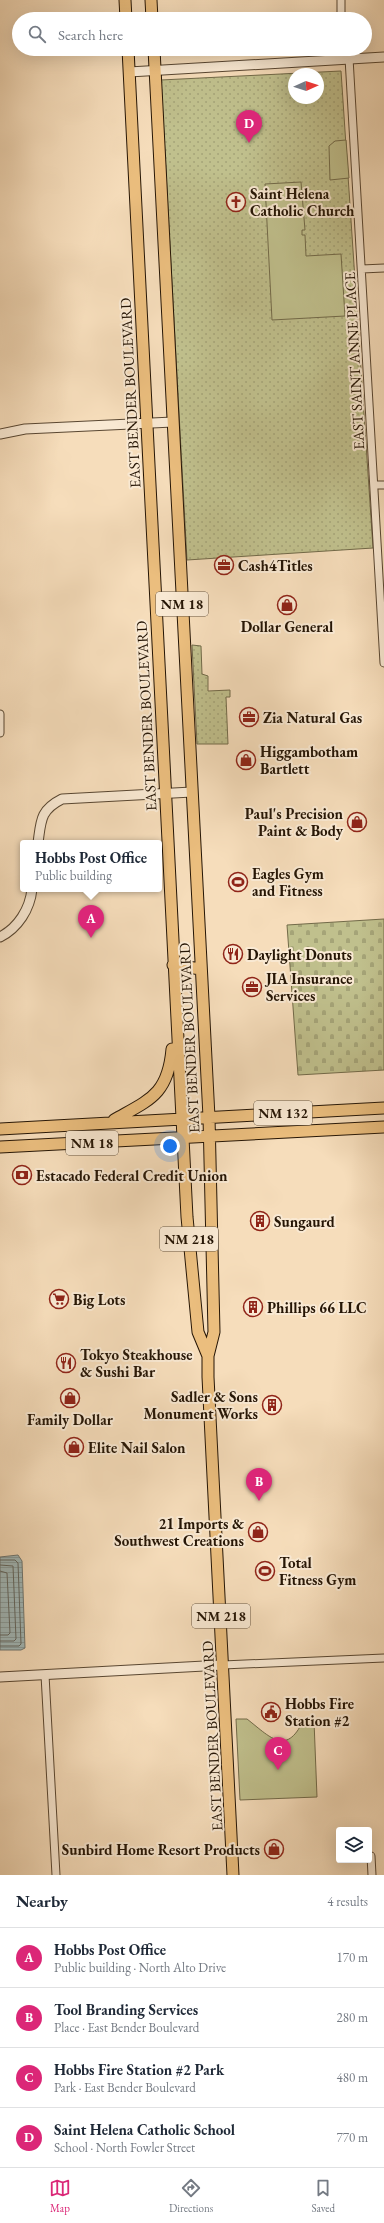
<!DOCTYPE html>
<meta charset="utf-8">
<style>
:root{--surface:#fff;--page:#f6f6f7;--text:#1f2937;--muted:#747a83;--line:#e0e1e3;--accent:#db2777}
body{margin:0;font-family:"EB Garamond",serif;background:var(--page);color:var(--text)}
.controls{position:absolute;right:12px;bottom:12px;display:grid;overflow:hidden;border-radius:4px;box-shadow:0 4px 16px #0002}
.controls button{width:36px;height:36px;display:grid;place-items:center;padding:0;border:0;border-bottom:1px solid var(--line);background:var(--surface);color:var(--text);font:20px sans-serif}
.compass{position:absolute;left:288px;top:68px;width:36px;height:36px;border-radius:50%;background:var(--surface);box-shadow:0 4px 16px #0002;rotate:87deg}
.you{position:absolute;left:170px;top:1146px;width:14px;height:14px;margin:-10px;border:3px solid #fff;border-radius:50%;background:#1a73e8;box-shadow:0 0 0 6px #1a73e833}
.badge{display:grid;place-items:center;width:26px;height:26px;border-radius:50%;background:var(--accent);color:#fff;font-size:13px;font-weight:700}
.pin{position:absolute;translate:-50% -33px;filter:drop-shadow(0 1px 2px #0008)}
.pin::after{content:'';position:absolute;top:21px;width:14px;height:12px;background:inherit;clip-path:polygon(0 0,100% 0,50% 100%)}
.popup{position:absolute;left:20px;top:840px;width:142px;height:52px;box-sizing:border-box;display:grid;place-content:center;border-radius:4px;background:var(--surface);filter:drop-shadow(0 1px 3px #0005);font-size:13px;white-space:nowrap;color:var(--muted)}
.popup b{font-size:15px;color:var(--text)}
.popup::after{content:'';position:absolute;left:50%;top:100%;margin-left:-8px;border:8px solid transparent;border-top-color:var(--surface)}
.list{margin:0;padding:0;list-style:none}
h2{display:flex;justify-content:space-between;align-items:center;height:52px;margin:0;padding:0 16px;font-size:17px}
h2 small{font-size:13px;font-weight:400;color:var(--muted)}
.list li{display:grid;grid-template-columns:26px 1fr auto;gap:12px;align-items:center;box-sizing:border-box;height:60px;padding:0 16px;border-top:1px solid var(--line)}
.list b{display:block;font-size:15px;white-space:nowrap}
.list p{margin:0;font-size:13px;white-space:nowrap;color:var(--muted)}
.list em{font-size:13px;font-style:normal;color:var(--muted)}
.icon{flex:none;width:22px;height:22px;fill:none;stroke:currentColor;stroke-width:2;stroke-linecap:round;stroke-linejoin:round}
.map{position:relative;flex:none;width:384px;height:1875px;overflow:hidden}
.search{position:absolute;background:var(--surface);box-shadow:0 4px 16px #0002;left:12px;right:12px;top:12px;height:44px;display:flex;align-items:center;gap:10px;box-sizing:border-box;padding:0 14px;border-radius:22px;color:var(--muted);font-size:15px}
.sheet{height:292px;background:var(--surface)}
nav{display:flex;justify-content:space-around;align-items:center;box-sizing:border-box;height:56px;border-top:1px solid var(--line);background:var(--surface);font-size:11px;color:var(--muted)}
nav a{display:grid;justify-items:center;gap:2px}
nav .on{color:var(--accent)}
.map>svg:first-child{display:block}
.grass{fill:url(#grass-dots);stroke:#726a49;fill-rule:evenodd}
.cemetery{fill:url(#cemetery-stones);stroke:#726a49}
.park{fill:#c0c08d;stroke:#726a49}
.water{fill:url(#water-rules);stroke:#6f7772}
.lines{fill:none;stroke-linecap:round;stroke-linejoin:round}
.shore{stroke:#636760;stroke-width:1}
.minor-casing{stroke:#594732;stroke-width:9}
.tertiary-casing{stroke:#594732;stroke-width:11}
.primary-casing{stroke:#251505;stroke-width:13}
.minor{stroke:#f9e9d3;stroke-width:7}
.tertiary{stroke:#f9e9d3;stroke-width:9}
.primary{stroke:#ebbe7e;stroke-width:11}
.labels{text-anchor:middle;dominant-baseline:central;stroke-width:4;stroke-linejoin:round;paint-order:stroke}
.shield{fill:#f9e9d3;stroke:#655543;stroke-width:1}
.shield-label{font-size:14px;font-weight:bold;fill:#251505}
.poi-label{font-size:15px;font-weight:bold;fill:#251505;stroke:#f9e9d3;text-anchor:start}
.street-label{font-size:15px;fill:#251505;stroke:#f9e9d3}
</style>
<div class="map">
<svg width="384" height="1875" viewBox="0 0 384 1875">
<defs>
<pattern id="grass-dots" width="8" height="8" patternUnits="userSpaceOnUse"><rect width="8" height="8" fill="#c0c08d"/><path d="M2 2h.1M6 6h.1" fill="none" stroke="#a5a478" stroke-width="1.8" stroke-linecap="round"/></pattern>
<pattern id="cemetery-stones" width="16" height="16" patternUnits="userSpaceOnUse"><rect width="16" height="16" fill="#c0c08d"/><path d="M2 7V4a2 2 0 0 1 4 0v3zM10 15v-3a2 2 0 0 1 4 0v3z" fill="#a5a478"/></pattern>
<pattern id="water-rules" width="6" height="5" patternUnits="userSpaceOnUse"><rect width="6" height="5" fill="#a1b9ba"/><path d="M0 2.5h6" fill="none" stroke="#8a9e9e"/></pattern>
</defs>
<rect width="100%" height="100%" fill="#f6ddbb"/>
<filter id="stains"><feTurbulence type="fractalNoise" baseFrequency=".005" numOctaves="4"/><feColorMatrix values="0 0 0 0 .2 0 0 0 0 .09 0 0 0 0 .02 0 0 0 .5 -.17"/></filter>
<radialGradient id="worn" r=".72"><stop offset=".6" stop-color="#630" stop-opacity="0"/><stop offset="1" stop-color="#630" stop-opacity=".3"/></radialGradient>
<!-- grass -->
<path class="grass" d="M341,71L373,548L187,560L161,80ZM294,74H318V98H294Z
M192,645L201,646L202,674L208,676V691L230,690V697H226L228,744H197Z"/>
<!-- cemetery -->
<path class="cemetery" d="M384,919V1070L298,1075L287,925Z"/>
<!-- park -->
<path class="park" d="M346,140L349,178L330,180L329,146L335,141Z
M301,182L305,230H302V235H305L306,256L341,254L345,316L272,320L265,184Z
M236,1719H247C269,1736 286,1757 303,1721H314L317,1797L240,1800Z"/>
<!-- water -->
<path class="water" d="M18,1555L22,1561L25,1648L21,1650H0V1557Z"/>
<g class="lines">
<!-- shore -->
<path class="shore" d="M0,1560H15L18,1563L21,1644L19,1646H0
M0,1565L13,1566L16,1639L14,1641H0
M0,1571L7,1573L10,1633L8,1635H0"/>
<!-- minor casing -->
<g class="minor-casing">
<path id="minor" d="M341,19V0
M349,58L384,663
M339,59L340,49
M362,269L384,268
M374,485H384
M0,714V733
M223,1665L384,1658
M45,1675L56,1875
M371,1856L372,1875"/>
</g>
<!-- tertiary casing -->
<g class="tertiary-casing">
<path id="tertiary" d="M129,72L384,57
M0,434L25,429L173,422
M38,843C41,821 40,810 62,799L192,792
M0,937C18,928 30,909 32,889
M0,1677L223,1665"/>
</g>
<!-- primary casing -->
<g class="primary-casing">
<path id="primary" d="M125,0L126,19
M151,0L152,19
M128,49L187,1217L198,1332L208,1356
M154,49L209,1117L214,1332L208,1356V1377L233,1875
M173,965L201,969
M114,1120C149,1100 168,1095 172,1049
M0,1129L384,1108
M0,1147L384,1127"/>
</g>
<!-- minor -->
<use href="#minor" class="minor"/>
<!-- tertiary -->
<use href="#tertiary" class="tertiary"/>
<!-- primary -->
<use href="#primary" class="primary"/>
</g>
<!-- icons -->
<defs>
<g id="church-ring" transform="scale(1)"><circle r="9.5" fill="#f9e9d3" stroke="#8f2418" stroke-width="1.5"/><path d="M-1.2-6h2.4v3.5h3.3v2.4h-3.3V6h-2.4V-.1h-3.3v-2.4h3.3Z" fill="#8f2418"/></g>
<g id="office-ring" transform="scale(1)"><circle r="9.5" fill="#f9e9d3" stroke="#8f2418" stroke-width="1.5"/><path d="M-6-3h4V-5.5h4V-3h4V5H-6ZM-1-4.5V-3h2v-1.5ZM-6 0V1H6V0Z" fill="#8f2418"/></g>
<g id="shop-ring" transform="scale(1)"><circle r="9.5" fill="#f9e9d3" stroke="#8f2418" stroke-width="1.5"/><path d="M-5-2.5h2.3a2.7 3.5 0 0 1 5.4 0H5L5.5 6h-11ZM-1.5-2.5h3a1.5 2.3 0 0 0-3 0Z" fill="#8f2418"/></g>
<g id="stadium-ring" transform="scale(1)"><circle r="9.5" fill="#f9e9d3" stroke="#8f2418" stroke-width="1.5"/><path d="M0-5a6.5 5 0 1 0 0 10a6.5 5 0 1 0 0-10ZM-3.5-1.8h7v3.6h-7Z" fill="#8f2418"/></g>
<g id="restaurant-ring" transform="scale(1)"><circle r="9.5" fill="#f9e9d3" stroke="#8f2418" stroke-width="1.5"/><path d="M-5-6h1v4h1v-4h1v4h1v-4h1v5L-1.5 .5V6h-2V.5L-5-1ZM5-6V6H3V1.5H1.5Q1.5-4 5-6Z" fill="#8f2418"/></g>
<g id="bank-ring" transform="scale(1)"><circle r="9.5" fill="#f9e9d3" stroke="#8f2418" stroke-width="1.5"/><path d="M-6-4H6V4H-6ZM0-2.3a2.3 2.3 0 1 0 0 4.6a2.3 2.3 0 1 0 0-4.6Z" fill="#8f2418"/></g>
<g id="building-ring" transform="scale(1)"><circle r="9.5" fill="#f9e9d3" stroke="#8f2418" stroke-width="1.5"/><path d="M-4-6H4V6H1V3H-1V6H-4ZM-2.5-4.3h1.7v1.8h-1.7ZM.8-4.3h1.7v1.8H.8ZM-2.5-1h1.7V.8h-1.7ZM.8-1h1.7V.8H.8Z" fill="#8f2418"/></g>
<g id="supermarket-ring" transform="scale(1)"><circle r="9.5" fill="#f9e9d3" stroke="#8f2418" stroke-width="1.5"/><path d="M-6-5.5h2.5l.6 2H6L4.5 2H-2.5L-4.4-4H-6ZM-1.5 3.2a1.3 1.3 0 1 0 .1 0ZM3 3.2a1.3 1.3 0 1 0 .1 0Z" fill="#8f2418"/></g>
<g id="civic-ring" transform="scale(1)"><circle r="9.5" fill="#f9e9d3" stroke="#8f2418" stroke-width="1.5"/><path d="M-.6-6.5H3V-4.5H.6V-3L4-1V1h2V6H-6V1h2V-1L-.6-3ZM-1.2 2.5V6h2.4V2.5Z" fill="#8f2418"/></g>
</defs>
<g fill-rule="evenodd">
<use href="#church-ring" x="236" y="202"/>
<use href="#office-ring" x="224" y="565"/>
<use href="#shop-ring" x="287" y="605"/>
<use href="#office-ring" x="249" y="717"/>
<use href="#shop-ring" x="246" y="760"/>
<use href="#shop-ring" x="357" y="822"/>
<use href="#stadium-ring" x="238" y="882"/>
<use href="#restaurant-ring" x="233" y="954"/>
<use href="#office-ring" x="252" y="987"/>
<use href="#bank-ring" x="22" y="1175"/>
<use href="#building-ring" x="260" y="1221"/>
<use href="#supermarket-ring" x="59" y="1299"/>
<use href="#building-ring" x="253" y="1307"/>
<use href="#restaurant-ring" x="66" y="1363"/>
<use href="#shop-ring" x="70" y="1398"/>
<use href="#building-ring" x="272" y="1405"/>
<use href="#shop-ring" x="74" y="1447"/>
<use href="#shop-ring" x="258" y="1532"/>
<use href="#stadium-ring" x="265" y="1571"/>
<use href="#civic-ring" x="271" y="1712"/>
<use href="#shop-ring" x="274" y="1849"/>
</g>
<g class="labels">
<!-- shield labels -->
<g class="shield">
<rect x="156" y="592" width="52" height="24" rx="3"/>
<rect x="254" y="1101" width="58" height="24" rx="3"/>
<rect x="66" y="1131" width="52" height="24" rx="3"/>
<rect x="160" y="1227" width="58" height="24" rx="3"/>
<rect x="192" y="1604" width="58" height="24" rx="3"/>
</g>
<g class="shield-label">
<text x="182" y="604">NM 18</text>
<text x="283" y="1113">NM 132</text>
<text x="92" y="1143">NM 18</text>
<text x="189" y="1239">NM 218</text>
<text x="221" y="1616">NM 218</text>
</g>
<!-- poi labels -->
<g class="poi-label">
<text x="250" y="193">Saint Helena<tspan x="250" dy="17">Catholic Church</tspan></text>
<text x="238" y="565">Cash4Titles</text>
<text x="287" y="626" text-anchor="middle">Dollar General</text>
<text x="263" y="717">Zia Natural Gas</text>
<text x="260" y="751">Higgambotham<tspan x="260" dy="17">Bartlett</tspan></text>
<text x="343" y="813" text-anchor="end">Paul's Precision<tspan x="343" dy="17">Paint &amp; Body</tspan></text>
<text x="252" y="873">Eagles Gym<tspan x="252" dy="17">and Fitness</tspan></text>
<text x="247" y="954">Daylight Donuts</text>
<text x="266" y="978">JIA Insurance<tspan x="266" dy="17">Services</tspan></text>
<text x="36" y="1175">Estacado Federal Credit Union</text>
<text x="274" y="1221">Sungaurd</text>
<text x="73" y="1299">Big Lots</text>
<text x="267" y="1307">Phillips 66 LLC</text>
<text x="80" y="1354">Tokyo Steakhouse<tspan x="80" dy="17">&amp; Sushi Bar</tspan></text>
<text x="258" y="1396" text-anchor="end">Sadler &amp; Sons<tspan x="258" dy="17">Monument Works</tspan></text>
<text x="70" y="1419" text-anchor="middle">Family Dollar</text>
<text x="88" y="1447">Elite Nail Salon</text>
<text x="244" y="1523" text-anchor="end">21 Imports &amp;<tspan x="244" dy="17">Southwest Creations</tspan></text>
<text x="279" y="1562">Total<tspan x="279" dy="17">Fitness Gym</tspan></text>
<text x="285" y="1703">Hobbs Fire<tspan x="285" dy="17">Station #2</tspan></text>
<text x="260" y="1849" text-anchor="end">Sunbird Home Resort Products</text>
</g>
<!-- street labels -->
<g class="street-label">
<text transform="translate(354 361) rotate(-93)">EAST SAINT ANNE PLACE</text>
<text transform="translate(130 393) rotate(-93)">EAST BENDER BOULEVARD</text>
<text transform="translate(146 716) rotate(-93)">EAST BENDER BOULEVARD</text>
<text transform="translate(189 1038) rotate(-93)">EAST BENDER BOULEVARD</text>
<text transform="translate(212 1736) rotate(-93)">EAST BENDER BOULEVARD</text>
</g>
</g>
<rect width="100%" height="100%" filter="url(#stains)"/>
<rect width="100%" height="100%" fill="url(#worn)"/>
</svg>
<div class="controls">
<button><svg class="icon" aria-label="layers" viewBox="0 0 24 24"><path d="M12 4l9 5-9 5-9-5zM3 14l9 5 9-5"/></svg></button>
</div>
<svg class="compass" viewBox="-18 -18 36 36"><path d="M0-13l5 13h-10z" fill="#e53935"/><path d="M0 13l5-13h-10z" fill="#747a83"/></svg>
<div class="you"></div>
<div class="pin badge" style="left:91px;top:938px">A</div>
<div class="popup"><b>Hobbs Post Office</b>Public building</div>
<div class="pin badge" style="left:259px;top:1501px">B</div>
<div class="pin badge" style="left:278px;top:1770px">C</div>
<div class="pin badge" style="left:249px;top:143px">D</div>
<div class="search"><svg class="icon" aria-label="search" viewBox="0 0 24 24"><circle cx="10" cy="10" r="6"/><path d="M15 15l6 6"/></svg>Search here</div>
</div>
<section class="sheet">
<h2>Nearby<small>4 results</small></h2>
<ul class="list">
<li><span class="badge">A</span><div><b>Hobbs Post Office</b><p>Public building · North Alto Drive</p></div><em>170 m</em></li>
<li><span class="badge">B</span><div><b>Tool Branding Services</b><p>Place · East Bender Boulevard</p></div><em>280 m</em></li>
<li><span class="badge">C</span><div><b>Hobbs Fire Station #2 Park</b><p>Park · East Bender Boulevard</p></div><em>480 m</em></li>
<li><span class="badge">D</span><div><b>Saint Helena Catholic School</b><p>School · North Fowler Street</p></div><em>770 m</em></li>
</ul>
</section>
<nav>
<a class="on"><svg class="icon" aria-label="map" viewBox="0 0 24 24"><path d="M3 6l6-2 6 2 6-2v14l-6 2-6-2-6 2zM9 4v14M15 6v14"/></svg>Map</a>
<a><svg class="icon" aria-label="directions" viewBox="0 0 24 24"><path d="M12 3l9 9-9 9-9-9zM9 14v-3h6M13 9l2 2-2 2"/></svg>Directions</a>
<a><svg class="icon" aria-label="saved" viewBox="0 0 24 24"><path d="M7 4h10v16l-5-4-5 4z"/></svg>Saved</a>
</nav>
